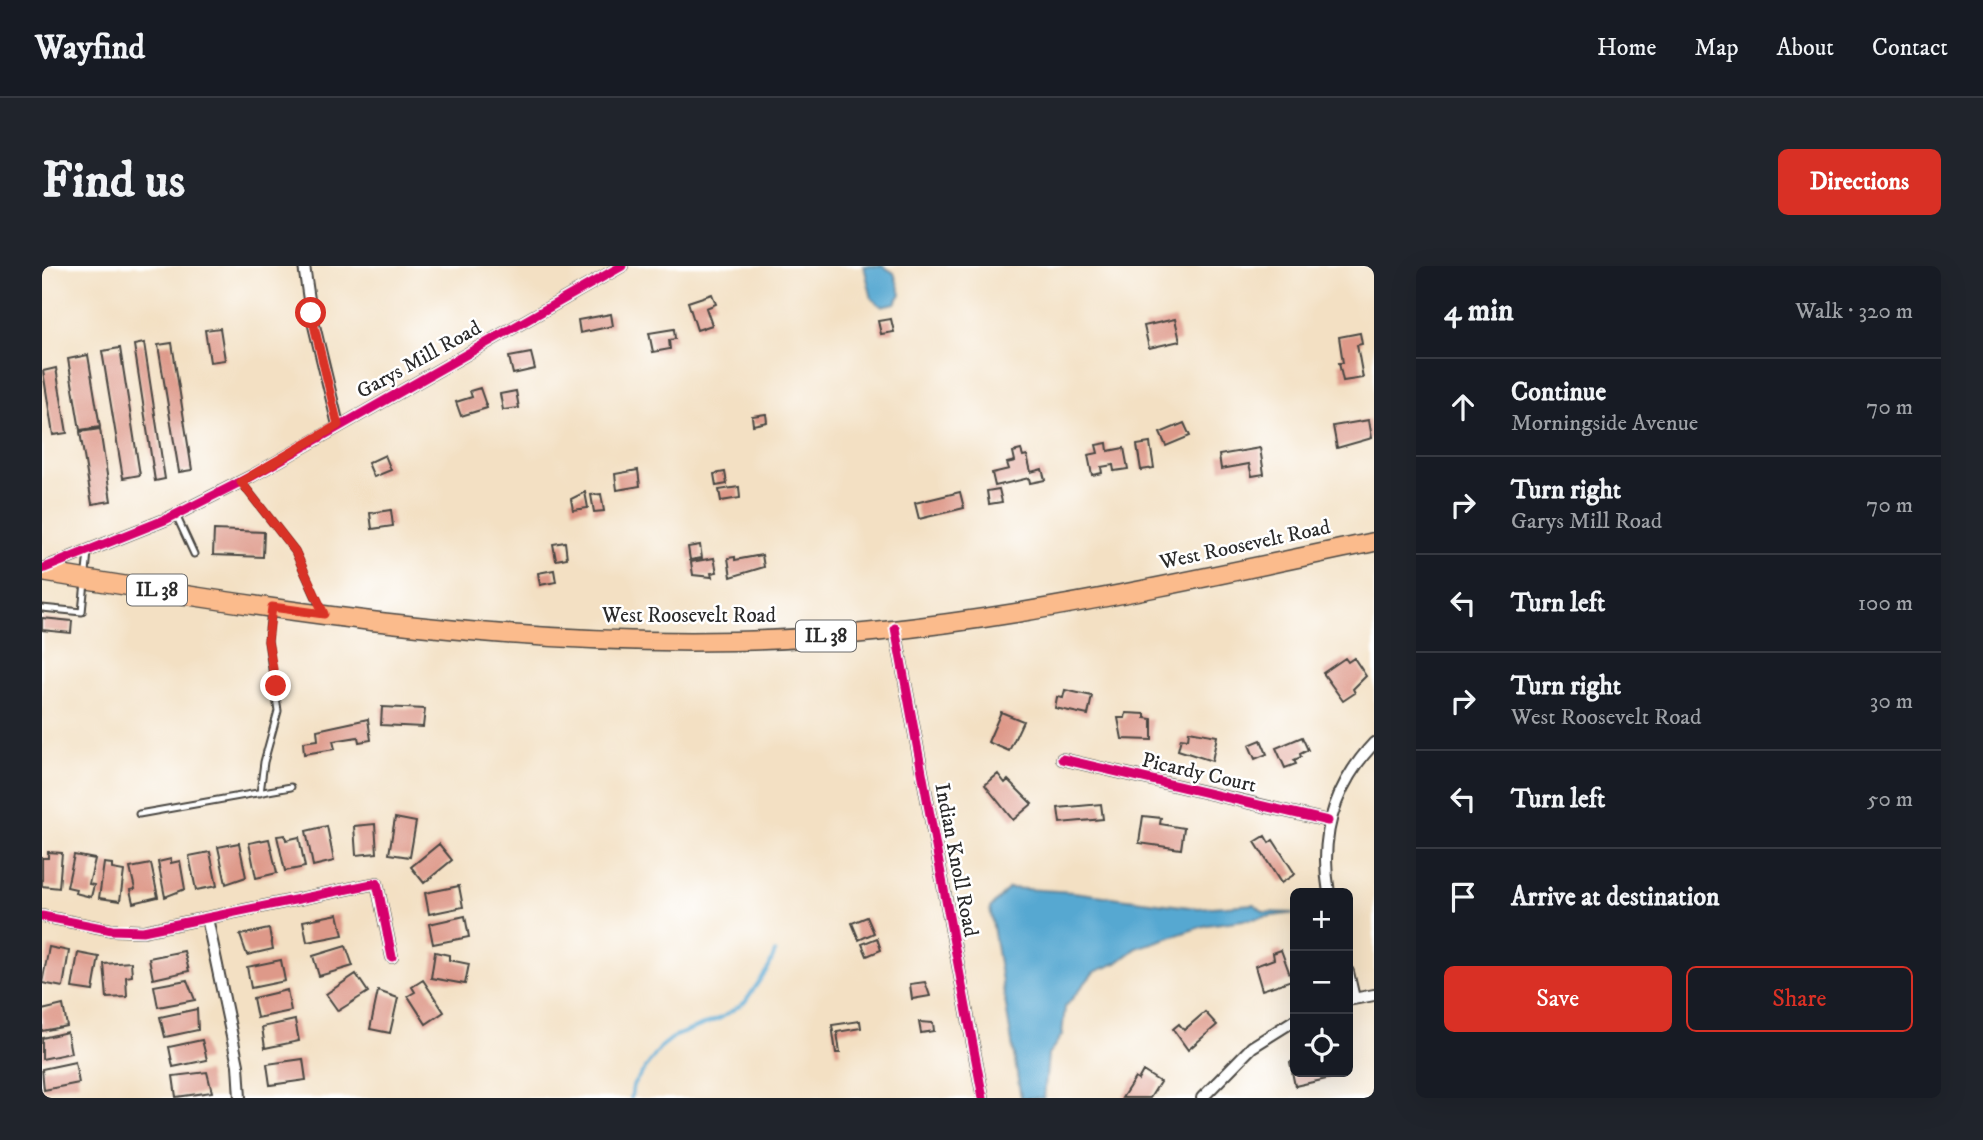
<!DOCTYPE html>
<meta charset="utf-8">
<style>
:root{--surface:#171b24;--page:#20242c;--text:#f1f3f6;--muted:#9ea1a6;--line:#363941;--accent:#d93025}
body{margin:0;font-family:"IM FELL DW Pica",serif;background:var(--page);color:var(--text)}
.controls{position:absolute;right:21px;bottom:21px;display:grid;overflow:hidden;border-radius:10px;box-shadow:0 7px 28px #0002}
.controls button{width:63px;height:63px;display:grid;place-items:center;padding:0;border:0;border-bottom:2px solid var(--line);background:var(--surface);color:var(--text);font:35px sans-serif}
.stop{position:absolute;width:21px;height:21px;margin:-16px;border:5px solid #d93025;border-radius:50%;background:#fff}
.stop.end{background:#d93025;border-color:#fff;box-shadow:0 2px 7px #0008}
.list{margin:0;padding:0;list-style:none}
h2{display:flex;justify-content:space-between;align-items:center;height:91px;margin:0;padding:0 28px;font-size:30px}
h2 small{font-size:23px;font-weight:400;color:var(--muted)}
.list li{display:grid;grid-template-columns:46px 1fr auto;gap:21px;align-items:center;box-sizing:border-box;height:98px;padding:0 28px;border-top:2px solid var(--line)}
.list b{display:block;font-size:26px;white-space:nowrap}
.list p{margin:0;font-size:23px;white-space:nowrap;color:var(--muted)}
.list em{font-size:23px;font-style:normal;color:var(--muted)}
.actions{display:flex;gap:14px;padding:21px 28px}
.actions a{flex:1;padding:16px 0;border:2px solid var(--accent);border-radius:10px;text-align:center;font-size:24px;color:var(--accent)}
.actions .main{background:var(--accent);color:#fff}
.icon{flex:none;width:38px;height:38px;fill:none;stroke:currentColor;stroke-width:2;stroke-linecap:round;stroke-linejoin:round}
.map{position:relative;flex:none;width:1332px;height:832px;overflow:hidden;border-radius:10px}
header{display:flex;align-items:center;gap:42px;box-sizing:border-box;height:98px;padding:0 35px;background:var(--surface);border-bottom:2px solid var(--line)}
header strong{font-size:33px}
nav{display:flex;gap:38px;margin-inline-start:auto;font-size:24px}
.intro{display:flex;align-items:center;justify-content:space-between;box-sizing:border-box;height:168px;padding:0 42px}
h1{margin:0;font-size:49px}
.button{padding:18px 32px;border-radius:10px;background:var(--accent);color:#fff;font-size:24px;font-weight:700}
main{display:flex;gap:42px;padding:0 42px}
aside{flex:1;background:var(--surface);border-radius:10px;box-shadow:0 7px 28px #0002}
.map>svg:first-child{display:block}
.water{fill:#57a8d1;stroke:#416a7e;stroke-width:2}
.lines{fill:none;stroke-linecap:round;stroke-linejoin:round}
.stream{stroke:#57a8d1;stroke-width:3.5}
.building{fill:#de9989}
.lane-casing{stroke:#494642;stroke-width:9}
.street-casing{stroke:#494642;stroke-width:14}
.primary-casing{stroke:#494642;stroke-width:21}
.lane{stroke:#fff;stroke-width:5}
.street{stroke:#fff;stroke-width:10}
.primary{stroke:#fbbb8c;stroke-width:18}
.cycleway-casing{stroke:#fff;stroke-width:13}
.cycleway{stroke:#d6006c;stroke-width:9}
.route{stroke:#d93025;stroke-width:9}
.labels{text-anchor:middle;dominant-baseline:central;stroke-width:5;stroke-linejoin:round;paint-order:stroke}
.shield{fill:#fff;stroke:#6b6b6b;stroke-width:2}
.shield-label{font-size:19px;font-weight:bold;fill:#2b2b2b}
.street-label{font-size:21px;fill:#2b2b2b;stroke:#fff}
</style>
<header>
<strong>Wayfind</strong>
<nav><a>Home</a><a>Map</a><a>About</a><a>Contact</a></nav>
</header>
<div class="intro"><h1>Find us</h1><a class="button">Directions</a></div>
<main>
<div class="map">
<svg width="1332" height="832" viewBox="0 0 1332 832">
<rect width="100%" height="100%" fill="#fff"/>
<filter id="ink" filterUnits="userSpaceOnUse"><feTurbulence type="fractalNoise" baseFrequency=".0143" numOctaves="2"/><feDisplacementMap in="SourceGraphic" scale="14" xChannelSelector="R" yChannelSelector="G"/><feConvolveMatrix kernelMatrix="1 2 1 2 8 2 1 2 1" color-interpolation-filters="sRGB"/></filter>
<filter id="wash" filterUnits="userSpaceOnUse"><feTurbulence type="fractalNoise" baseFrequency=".00686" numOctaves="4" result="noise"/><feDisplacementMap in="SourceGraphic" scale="28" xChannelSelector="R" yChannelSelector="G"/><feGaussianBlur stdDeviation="1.57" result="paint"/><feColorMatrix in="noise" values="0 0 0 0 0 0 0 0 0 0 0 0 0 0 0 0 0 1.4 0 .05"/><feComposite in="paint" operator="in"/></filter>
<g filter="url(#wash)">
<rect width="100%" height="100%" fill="#f3e0c3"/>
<!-- water -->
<path class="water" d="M822,0H841L852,7L859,28L853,37L839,40L830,33Z
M967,622L1031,626L1155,642L1212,638L1222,646L1253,647L1165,659L1095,682L1075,697L1052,706L1023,741L1020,769L1006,789L1002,832H979L948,642Z"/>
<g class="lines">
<!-- stream -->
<path class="stream" d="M589,832L591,819L619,781L633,770L679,752L703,736L727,701L733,686"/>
</g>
<g id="blocks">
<!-- building -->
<path class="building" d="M670,28L674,38L664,42L670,59L655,64L646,36Z
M569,48L571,60L538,67L536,54Z
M849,53L852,66L839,68L836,55Z
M1133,53L1138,75L1107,82L1102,60Z
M178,62L183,94L168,96L163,64Z
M632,63L633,73L627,74L628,83L611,86L607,67Z
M1318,67L1320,78L1315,79L1321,112L1301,115L1297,97H1301L1297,71Z
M102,77L123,213L113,215L92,79Z
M130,77L150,204L137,206L116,79Z
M78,82L98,209L81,212L60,85Z
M489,87L493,103L471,108L467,91Z
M46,89L58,161L38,164L26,93Z
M14,102L25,167L11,169L1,105Z
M438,122L445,142L419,150L414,136L430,131L428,125Z
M474,125L477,142L461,144L458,128Z
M724,148L725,156L711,159L710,150Z
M1327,154L1330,172L1295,182L1291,160Z
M1142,157L1148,170L1124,180L1118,167Z
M58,163L69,235L50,238L38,166Z
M1065,177L1066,185L1082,182L1086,203L1072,205L1071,199L1059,201L1060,207L1050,209L1046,189L1056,187L1054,179Z
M1108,177L1112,202L1099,204L1095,179Z
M1218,182L1222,208L1210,210L1207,198L1179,203L1177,189Z
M979,184L981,190L985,189L989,206L1000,203L1003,214L988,217L987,212L953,220L950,207L967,203L965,197L973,195L971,186Z
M343,189L349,204L332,211L326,197Z
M596,204L598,220L575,224L573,208Z
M683,206L685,218L674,220L672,208Z
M697,221L698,232L679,235L677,224Z
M957,223L960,236L947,238L945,225Z
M543,226L546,242L531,244L529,233Z
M918,226L922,242L877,253L873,237Z
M559,228L562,245L552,246L549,229Z
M349,244L351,260L330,263L328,247Z
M172,264L222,266L221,291L171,289Z
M523,276L525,292L514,294L511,278Z
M658,279L660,292L648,294L646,281Z
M720,289L722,301L689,311L686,292L693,291V294Z
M672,292L675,306L669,307L670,311L651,309L649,296Z
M512,304L514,316L498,319L496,307Z
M0,352L30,355L29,367L0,364Z
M1303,392L1306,396L1312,392L1324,410L1311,423L1313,427L1301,435L1281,407Z
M1023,424L1050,430L1046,449L1013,442L1015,431L1021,432Z
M340,441L383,443L381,461L339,459Z
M959,446L981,455L967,485L946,476Z
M1084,447L1103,448V452L1110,453V474L1080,473L1076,452H1083Z
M326,453L329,474L317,476L316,471L291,475L293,483L262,488L261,476L276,474L275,464Z
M1147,465L1175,470L1170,495L1136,484L1139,472L1146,473Z
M1260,471L1266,484L1258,488L1259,491L1252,494L1254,498L1243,502L1234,482Z
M1219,474L1225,488L1213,493L1207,479Z
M956,508L963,517L966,514L990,538L971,554L943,519Z
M1059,538L1061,553L1018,557L1016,542Z
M1101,550L1119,552L1118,558L1142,562L1139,583L1097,577Z
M353,552L374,556L368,591L347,588Z
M333,558L335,587L314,589L312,560Z
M285,560L292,595L271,600L264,565Z
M243,569L244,574L257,571L263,601L243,605L235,570Z
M1223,570L1227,577L1231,574L1253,608L1239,617L1213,576Z
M227,573L235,607L214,612L207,577Z
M197,577L204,611L184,618L176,581Z
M397,578L410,594L382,617L369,601Z
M6,586L20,587L17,622L0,620V592H6Z
M168,586L175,620L154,624L147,590Z
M32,589L53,593L47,618L52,619L49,631L33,627L34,623L25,621Z
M129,593V597L138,595L143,623L123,631L116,596Z
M62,597L70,598V603L82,605L78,635L57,632Z
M109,598L116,631L91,637L88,624L93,623L88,602Z
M417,620L421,641L387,648L383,627Z
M296,648L301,669L265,676L261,655Z
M423,650L427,671L391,678L387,658Z
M825,651L832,667L817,674L810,657Z
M227,663L231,683L205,689L198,669Z
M835,672L839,684L825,690L820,678Z
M304,680L311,700L277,710L271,690Z
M7,681L27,685L21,721L0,717Z
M1239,684L1250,714L1220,724L1213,700L1232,693L1231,687Z
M142,685L147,705L111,713L107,692Z
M393,686L407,689V694L427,698L423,718L389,712Z
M36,687L57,691L51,725L30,722Z
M239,694L243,715L209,722L205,701Z
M89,696L90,710L84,711L85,731L65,732L62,698Z
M314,708L326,726L296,745L284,728Z
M145,714L153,734L116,741L112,720Z
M381,714L402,746L384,758L366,730L373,726L370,721Z
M883,716L888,730L870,733L868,718Z
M245,724L249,745L215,752L211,732Z
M336,725L356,732L348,767L328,763Z
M21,739L25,760L0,765V744Z
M155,743L156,764L123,771L118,751Z
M1163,746L1175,759L1146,784L1131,763L1137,758L1142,764Z
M253,754L257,775L223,782L220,761Z
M818,755L819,762L795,766L798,787H794L790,759Z
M877,756L891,757L892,765L879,767Z
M25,766L29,787L0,793V772Z
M160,774L165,794L131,801L127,781Z
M261,793L264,814L228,819L225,798Z
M1253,795V806H1297L1298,810L1253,820L1248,796Z
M33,796L37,817L2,824L0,803Z
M1101,805L1118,816L1108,832H1080L1093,812L1096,814Z
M165,806L170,826L134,831L131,810Z"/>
</g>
</g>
<g filter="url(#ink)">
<use href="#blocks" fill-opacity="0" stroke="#494642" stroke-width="2"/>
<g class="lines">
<!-- lane casing -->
<g class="lane-casing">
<path id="lane" d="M199,216L253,285L280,345
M134,249L152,288
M0,342L40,346L46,286
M218,527L222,496L236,445L226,375L229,344
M97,548L249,521"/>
</g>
<!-- street casing -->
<g class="street-casing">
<path id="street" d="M262,0L269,47L296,159
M0,303L125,253L210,210L580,0
M853,362L941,832
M1020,493L1286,555
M1287,627C1277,570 1292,520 1332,477
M0,650L70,664L101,665L335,617L350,691
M165,652L196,799L198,832
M1306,706L1312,732
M1306,734L1332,729
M1160,832L1210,781L1253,754"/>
</g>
<!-- primary casing -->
<g class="primary-casing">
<path id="primary" d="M0,306C229,344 459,380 692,375C909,370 1120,320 1332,276"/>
</g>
<!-- lane -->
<use href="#lane" class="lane"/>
<!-- street -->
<use href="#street" class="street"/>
<!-- primary -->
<use href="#primary" class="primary"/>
<!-- cycleway casing -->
<g class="cycleway-casing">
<path id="cycleway" d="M0,303L125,253L210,210L580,0
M853,362L941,832
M1020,493L1286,555
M0,650L70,664L101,665L335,617L350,691"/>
</g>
<!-- cycleway -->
<use href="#cycleway" class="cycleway"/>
</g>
</g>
<g class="lines" filter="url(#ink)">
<!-- route -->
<path class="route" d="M234,420L226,375L230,341L282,348L253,285L199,216L296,159L269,47"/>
</g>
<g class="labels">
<!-- shield labels -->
<g class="shield">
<rect x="85" y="308.5" width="60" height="31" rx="5"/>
<rect x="754" y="354.5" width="60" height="31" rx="5"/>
</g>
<g class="shield-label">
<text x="115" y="324">IL 38</text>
<text x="784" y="370">IL 38</text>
</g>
<!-- street labels -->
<g class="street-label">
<text transform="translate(377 94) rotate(-29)">Garys Mill Road</text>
<text transform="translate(1203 279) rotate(-12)">West Roosevelt Road</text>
<text x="647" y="350">West Roosevelt Road</text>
<text transform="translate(1157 507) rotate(13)">Picardy Court</text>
<text transform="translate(914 594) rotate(79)">Indian Knoll Road</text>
</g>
</g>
</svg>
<div class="controls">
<button>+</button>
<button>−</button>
<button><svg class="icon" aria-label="locate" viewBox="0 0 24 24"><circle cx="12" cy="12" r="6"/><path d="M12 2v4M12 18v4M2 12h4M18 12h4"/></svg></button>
</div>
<div class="stop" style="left:269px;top:47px"></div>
<div class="stop end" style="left:234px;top:420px"></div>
</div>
<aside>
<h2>4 min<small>Walk · 320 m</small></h2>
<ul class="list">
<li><svg class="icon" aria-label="ahead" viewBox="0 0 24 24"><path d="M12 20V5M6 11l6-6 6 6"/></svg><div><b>Continue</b><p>Morningside Avenue</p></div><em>70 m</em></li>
<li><svg class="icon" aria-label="right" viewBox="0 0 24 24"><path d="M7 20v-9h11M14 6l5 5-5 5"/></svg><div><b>Turn right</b><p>Garys Mill Road</p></div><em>70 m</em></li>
<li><svg class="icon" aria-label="left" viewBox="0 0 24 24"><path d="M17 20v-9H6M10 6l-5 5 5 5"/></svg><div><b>Turn left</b></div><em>100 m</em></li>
<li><svg class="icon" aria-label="right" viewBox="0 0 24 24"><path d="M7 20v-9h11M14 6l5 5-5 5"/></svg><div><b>Turn right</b><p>West Roosevelt Road</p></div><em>30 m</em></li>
<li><svg class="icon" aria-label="left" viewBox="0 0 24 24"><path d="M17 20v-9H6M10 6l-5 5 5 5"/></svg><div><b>Turn left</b></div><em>50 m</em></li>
<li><svg class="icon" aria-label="arrive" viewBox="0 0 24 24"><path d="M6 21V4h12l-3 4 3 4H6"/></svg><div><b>Arrive at destination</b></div></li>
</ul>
<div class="actions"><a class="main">Save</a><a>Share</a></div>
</aside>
</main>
